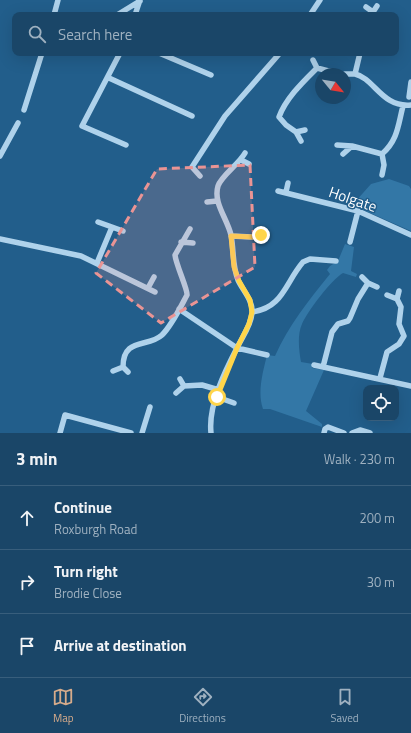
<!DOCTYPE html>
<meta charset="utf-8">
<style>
:root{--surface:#1a4668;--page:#234d6e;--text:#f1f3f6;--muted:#9fb1c0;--line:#385e7c;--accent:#d6ab8b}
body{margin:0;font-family:"Titillium Web",sans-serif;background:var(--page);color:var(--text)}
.controls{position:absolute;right:12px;bottom:12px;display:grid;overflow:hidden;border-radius:8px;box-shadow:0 4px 16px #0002}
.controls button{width:36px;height:36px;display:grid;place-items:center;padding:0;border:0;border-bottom:1px solid var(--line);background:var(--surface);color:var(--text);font:20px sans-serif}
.compass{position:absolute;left:315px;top:68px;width:36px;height:36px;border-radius:50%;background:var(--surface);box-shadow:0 4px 16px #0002;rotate:120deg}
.stop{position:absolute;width:12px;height:12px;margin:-9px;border:3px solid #ffd54a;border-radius:50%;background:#fff}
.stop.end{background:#ffd54a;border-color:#fff;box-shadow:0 1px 4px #0008}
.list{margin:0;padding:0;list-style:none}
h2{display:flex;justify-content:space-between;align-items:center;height:52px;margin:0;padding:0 16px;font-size:17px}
h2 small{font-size:13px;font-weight:400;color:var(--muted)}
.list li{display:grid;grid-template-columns:26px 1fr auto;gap:12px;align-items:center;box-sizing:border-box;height:64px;padding:0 16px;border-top:1px solid var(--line)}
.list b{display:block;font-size:15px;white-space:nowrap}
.list p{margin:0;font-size:13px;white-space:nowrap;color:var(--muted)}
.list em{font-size:13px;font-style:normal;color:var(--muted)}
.icon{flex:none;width:22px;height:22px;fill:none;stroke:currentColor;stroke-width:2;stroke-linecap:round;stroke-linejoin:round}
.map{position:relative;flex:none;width:411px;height:433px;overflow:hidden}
.search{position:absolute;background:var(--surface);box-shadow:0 4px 16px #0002;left:12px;right:12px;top:12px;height:44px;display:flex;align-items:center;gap:10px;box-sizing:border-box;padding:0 14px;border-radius:8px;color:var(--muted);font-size:15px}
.sheet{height:244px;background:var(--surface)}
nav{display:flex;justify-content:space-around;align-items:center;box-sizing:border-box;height:56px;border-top:1px solid var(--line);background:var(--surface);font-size:11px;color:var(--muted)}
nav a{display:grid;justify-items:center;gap:2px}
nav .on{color:var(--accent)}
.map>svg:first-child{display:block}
.green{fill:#3377a6}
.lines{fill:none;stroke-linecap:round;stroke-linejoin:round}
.minor{stroke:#afd2eb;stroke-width:5.5}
.route{stroke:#ffd54a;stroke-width:5}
.marked{fill:#ea9494;fill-opacity:0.2;stroke:#ea9494;stroke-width:3;stroke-dasharray:8 5;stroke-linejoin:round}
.labels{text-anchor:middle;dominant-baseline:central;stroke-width:3;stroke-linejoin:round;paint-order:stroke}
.street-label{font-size:15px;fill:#fff;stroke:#225e8b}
</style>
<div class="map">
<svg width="411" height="433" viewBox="0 0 411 433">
<rect width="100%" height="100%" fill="#225e8b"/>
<!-- green -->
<path class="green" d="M389,179L409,186L411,189V231L361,209L355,202L371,184Z
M345,244L354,247L351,271L357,274L356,277L343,273C331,280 307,312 302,324C297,335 299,351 301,362L313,364L312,368L324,370L306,411L322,424V427L270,409H263C257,392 263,372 267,355L275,356C288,326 309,300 330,274L327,270L330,266L338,261Z"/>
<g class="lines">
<!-- minor -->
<path class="minor" d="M366,7L373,12
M54,15L58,0
M117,15L140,1
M135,15L140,0
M310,15L320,0
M371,15L377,6
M120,53L82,126L126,145
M159,53L211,75
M313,60L317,68
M345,74C348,74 352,74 355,74C374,78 382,108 411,105
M355,74L360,53
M109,78L192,116
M409,97L411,82
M24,110L42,53
M305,130L296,132L286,125L279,117C286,98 303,82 317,68L340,74
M296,132L301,141
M337,145L352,146
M343,154L352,146L382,154
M0,156L18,123
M241,160L249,164
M382,175L384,165L382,154C398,140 398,125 403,106
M200,176L192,167L225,116L280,53
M278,191L358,211L411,235
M286,192L288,183
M207,202L217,201
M98,222L123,231
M231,236L252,237L261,235
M0,239L81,256L155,292
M181,242L193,243
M350,242L358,211
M97,263L112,227
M362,277L368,283
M148,288L154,277
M387,295L397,299
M179,309L237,348L267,355
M252,312C283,308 285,283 303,262L310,259L336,261
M314,365L411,386
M323,367L332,332L338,324L348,321L350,318L358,299L368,283L377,287
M113,371L123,367
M128,372L123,367C123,337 148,348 162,335C172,325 180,308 187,295C188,290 176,265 175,255L190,229
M380,378L387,352L399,344L404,336L399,324L401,307L397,299L399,291
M180,379L184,386L202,385L219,390
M176,393L184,386
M217,397L234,403
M60,433L65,415L131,433
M142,433L150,407
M211,433C208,405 225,371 238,346C243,336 251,325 252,313C253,300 243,291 238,280C232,265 234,250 231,235C227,218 213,203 218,186C221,176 239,164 245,153
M324,433L325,429L328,427L344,433
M352,433L360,430L370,433"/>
</g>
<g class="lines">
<!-- route -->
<path class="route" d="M217,397L237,348L249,324L252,312L250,300L239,281L234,267L231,236L252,237L261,235"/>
</g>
<!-- marked area -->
<path class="marked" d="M250,165L255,267L161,323L96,273L157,169Z"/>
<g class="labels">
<!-- street labels -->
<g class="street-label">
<text transform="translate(353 199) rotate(19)">Holgate</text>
</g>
</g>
</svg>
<div class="controls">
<button><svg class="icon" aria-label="locate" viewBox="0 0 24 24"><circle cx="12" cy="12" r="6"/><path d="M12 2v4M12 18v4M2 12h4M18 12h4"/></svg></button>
</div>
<svg class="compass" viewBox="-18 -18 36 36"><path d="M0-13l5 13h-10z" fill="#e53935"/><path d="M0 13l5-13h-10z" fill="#9fb1c0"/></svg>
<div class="stop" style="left:217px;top:397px"></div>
<div class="stop end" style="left:261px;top:235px"></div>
<div class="search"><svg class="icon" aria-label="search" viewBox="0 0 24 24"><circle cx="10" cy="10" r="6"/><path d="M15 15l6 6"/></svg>Search here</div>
</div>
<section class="sheet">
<h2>3 min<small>Walk · 230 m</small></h2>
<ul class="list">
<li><svg class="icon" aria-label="ahead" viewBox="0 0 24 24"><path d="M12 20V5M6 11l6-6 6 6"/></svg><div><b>Continue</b><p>Roxburgh Road</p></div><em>200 m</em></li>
<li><svg class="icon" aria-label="right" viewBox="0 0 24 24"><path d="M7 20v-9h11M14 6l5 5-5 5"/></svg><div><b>Turn right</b><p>Brodie Close</p></div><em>30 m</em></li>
<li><svg class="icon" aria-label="arrive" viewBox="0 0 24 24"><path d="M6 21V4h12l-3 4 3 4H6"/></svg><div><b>Arrive at destination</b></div></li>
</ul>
</section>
<nav>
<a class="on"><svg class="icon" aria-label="map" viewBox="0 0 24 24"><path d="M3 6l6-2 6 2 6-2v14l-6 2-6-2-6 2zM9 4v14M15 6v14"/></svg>Map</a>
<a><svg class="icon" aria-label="directions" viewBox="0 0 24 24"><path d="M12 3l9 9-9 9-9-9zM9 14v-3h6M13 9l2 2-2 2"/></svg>Directions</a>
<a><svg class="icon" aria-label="saved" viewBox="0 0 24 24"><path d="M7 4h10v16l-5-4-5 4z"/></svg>Saved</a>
</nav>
